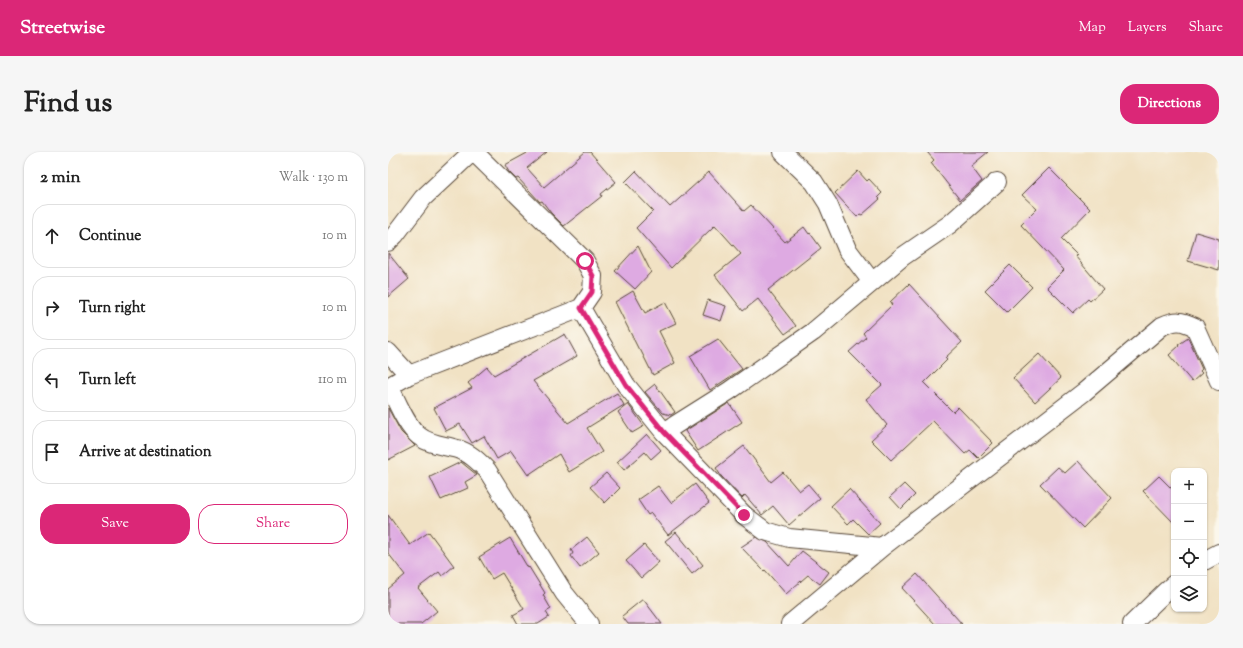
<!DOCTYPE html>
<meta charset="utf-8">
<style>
:root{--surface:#fff;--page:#f6f6f6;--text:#222;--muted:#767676;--line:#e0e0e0;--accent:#db2777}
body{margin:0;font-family:"Sorts Mill Goudy",serif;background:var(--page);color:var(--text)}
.controls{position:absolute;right:12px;bottom:12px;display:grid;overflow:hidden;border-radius:8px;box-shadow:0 1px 3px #0004}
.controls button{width:36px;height:36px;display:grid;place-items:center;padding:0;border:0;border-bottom:1px solid var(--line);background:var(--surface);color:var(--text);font:20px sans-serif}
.stop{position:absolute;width:12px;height:12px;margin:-9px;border:3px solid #db2777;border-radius:50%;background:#fff}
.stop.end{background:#db2777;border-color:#fff;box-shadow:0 1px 4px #0008}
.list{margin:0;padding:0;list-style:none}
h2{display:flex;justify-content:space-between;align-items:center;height:52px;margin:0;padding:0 16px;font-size:17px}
h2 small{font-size:13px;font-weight:400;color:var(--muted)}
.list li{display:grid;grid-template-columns:26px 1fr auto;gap:12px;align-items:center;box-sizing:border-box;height:64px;margin:0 8px 8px;padding:0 8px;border:1px solid var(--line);border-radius:16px}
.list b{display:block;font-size:15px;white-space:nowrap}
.list em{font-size:13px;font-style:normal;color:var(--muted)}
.actions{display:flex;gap:8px;padding:12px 16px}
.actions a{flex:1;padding:9px 0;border:1px solid var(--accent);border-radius:16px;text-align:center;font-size:14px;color:var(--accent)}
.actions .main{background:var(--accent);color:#fff}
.icon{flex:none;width:22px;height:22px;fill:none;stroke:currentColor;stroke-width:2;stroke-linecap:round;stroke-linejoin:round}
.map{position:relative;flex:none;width:831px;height:472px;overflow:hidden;border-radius:16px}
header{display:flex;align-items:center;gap:24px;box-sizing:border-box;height:56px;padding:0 20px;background:var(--accent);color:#fff}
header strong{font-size:19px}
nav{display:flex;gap:22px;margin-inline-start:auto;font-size:14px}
.intro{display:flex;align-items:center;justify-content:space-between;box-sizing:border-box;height:96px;padding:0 24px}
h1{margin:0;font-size:28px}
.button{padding:10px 18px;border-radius:16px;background:var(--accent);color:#fff;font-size:14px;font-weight:700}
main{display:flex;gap:24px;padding:0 24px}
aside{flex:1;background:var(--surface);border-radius:16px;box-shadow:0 1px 3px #0004}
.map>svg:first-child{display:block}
.building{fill:#deaae2}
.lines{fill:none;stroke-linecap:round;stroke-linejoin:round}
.minor-casing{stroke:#564637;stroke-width:20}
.minor{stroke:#fff;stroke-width:18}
.route{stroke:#db2777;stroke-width:5}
</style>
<header>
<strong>Streetwise</strong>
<nav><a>Map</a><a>Layers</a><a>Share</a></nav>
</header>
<div class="intro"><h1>Find us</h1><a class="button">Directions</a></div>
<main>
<aside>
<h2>2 min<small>Walk · 130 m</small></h2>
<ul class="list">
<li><svg class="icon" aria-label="ahead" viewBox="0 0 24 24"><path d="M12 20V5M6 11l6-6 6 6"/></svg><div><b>Continue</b></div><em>10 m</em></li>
<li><svg class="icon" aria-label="right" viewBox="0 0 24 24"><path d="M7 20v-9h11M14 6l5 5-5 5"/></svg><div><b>Turn right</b></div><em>10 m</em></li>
<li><svg class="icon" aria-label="left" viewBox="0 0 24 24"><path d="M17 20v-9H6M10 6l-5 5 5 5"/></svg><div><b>Turn left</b></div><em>110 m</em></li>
<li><svg class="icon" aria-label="arrive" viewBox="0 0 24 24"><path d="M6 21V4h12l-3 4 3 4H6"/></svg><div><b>Arrive at destination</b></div></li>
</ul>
<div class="actions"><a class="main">Save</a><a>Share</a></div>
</aside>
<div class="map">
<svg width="831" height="472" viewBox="0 0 831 472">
<rect width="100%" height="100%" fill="#fbf7ec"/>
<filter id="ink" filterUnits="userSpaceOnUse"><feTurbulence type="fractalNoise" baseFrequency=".025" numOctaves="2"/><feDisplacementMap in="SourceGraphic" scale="8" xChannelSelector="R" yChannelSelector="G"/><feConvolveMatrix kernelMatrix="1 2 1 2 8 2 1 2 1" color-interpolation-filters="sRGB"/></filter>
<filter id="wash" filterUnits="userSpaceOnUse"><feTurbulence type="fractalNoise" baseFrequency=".012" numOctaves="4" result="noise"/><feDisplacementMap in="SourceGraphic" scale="16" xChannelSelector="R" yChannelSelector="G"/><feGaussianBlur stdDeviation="0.9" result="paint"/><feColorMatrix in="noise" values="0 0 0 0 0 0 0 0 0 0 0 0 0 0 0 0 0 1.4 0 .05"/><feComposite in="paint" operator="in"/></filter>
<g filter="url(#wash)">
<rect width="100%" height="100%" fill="#f1e2c4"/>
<g id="blocks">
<!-- building -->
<path class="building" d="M141,0H159L139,16L156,35L197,0H202L228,30L213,42L214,44L176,74L163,61L154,49L152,50L130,26L128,27L121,20L117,13Z
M539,0H600L583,14L594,29L572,48L543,11L546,8Z
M661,16L702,57L673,87L689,103L687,104L715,137L702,149L700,147L685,161L659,135L676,118L633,73L649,57L634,43Z
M248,19L282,55L321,20L356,59L363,53L397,90L416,75L421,82L422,81L433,96L380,138L408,174L397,182L370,147L355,159L327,123L353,102L327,73L283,116L248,76L265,59L237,30Z
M470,19L479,29L481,27L494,41L490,45L492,47L474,63L472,62L469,65L447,41Z
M808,80L831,87V118L800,109Z
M250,94L263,120L247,137L227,119Z
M0,101L21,127L0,145Z
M622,113L644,135L619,160L597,138Z
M521,132L574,190L557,206L559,208L536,231L565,260L570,255L605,291L590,306L582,298L577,302L545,269L503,308L483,288L499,273L478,247L494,233L461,200L478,185L475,181L504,153L502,150Z
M245,139L257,161L277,150L288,171L271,179L287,211L265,223L252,197L251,198L227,150Z
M320,148L338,154L333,169L315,163Z
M177,182L189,204L145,229L180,271L229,241L236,253L199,276L214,300L181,320L171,302L140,323L123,299L109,307L96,284L84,291L72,272L58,279L46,256L84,236L80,231L99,215L106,223Z
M800,186L814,217L812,219L814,221L804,230L781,203L791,194L790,193Z
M330,187L354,217L322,238L302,204Z
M651,202L673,226L647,250L625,226Z
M267,232L287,260L283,263L275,261L257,240Z
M341,251L354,270L310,299L297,279Z
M240,252L256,274L244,281L230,260Z
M0,256L13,280L27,294L0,308Z
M259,282L273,298L263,307L257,300L236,318L229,310Z
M356,294L383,330L395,320L411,339L420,332L432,346L401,373L385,354L374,363L357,343L354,346L333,324L328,316Z
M690,309L724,346L695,376L652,332L670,315L677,321Z
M73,310L89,323L77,330L80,336L53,348L42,325Z
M218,321L232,336L217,351L202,335Z
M771,324L786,339V371L755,339Z
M307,332L321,351L280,383L263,361L260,363L250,348L270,334L283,351Z
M516,332L527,343L513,357L502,345Z
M461,337L492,371L480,382L465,367L460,372L443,354Z
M0,363L22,393L41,380L66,414L54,424L51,420L30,436L49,459L33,472H0V437L17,423L0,401Z
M288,380L315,413L304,422L277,389Z
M199,385L211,400L192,416L183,404L185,401L183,398Z
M368,385L379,390L401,414L414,399L441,420L432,432L420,423L398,442L377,418L376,419L353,395Z
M122,386L140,416L141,415L157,441L155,443L163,457L158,460L161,465L150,472H130L125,463L136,457L114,421L104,427L91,405Z
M256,393L271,410L253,426L238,409Z
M529,422L574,472H547L514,436Z
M255,447L274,472H240L234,464Z"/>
</g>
</g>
<g filter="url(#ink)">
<use href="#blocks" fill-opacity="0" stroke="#564637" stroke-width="1"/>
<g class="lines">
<!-- minor casing -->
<g class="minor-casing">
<path id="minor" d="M395,0L426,30L440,52L459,97L484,130
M0,90L7,83L35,46L84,0
M193,156L238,233L276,280L356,363L377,379L401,386L494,395
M0,200L21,223
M1,234C9,249 18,274 31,284C42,293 56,293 69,297C81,300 90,309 99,318L176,441L201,472
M0,235L21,223L193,156L204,140L205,124L197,109L86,0
M276,280L341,239L425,180L514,105L562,72L609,30
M816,409L831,401
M402,472L494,395L696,240L774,174C788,168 793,168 807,175L831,229
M744,472L778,439L786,432"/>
</g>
<!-- minor -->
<use href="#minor" class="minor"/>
</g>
</g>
<g class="lines" filter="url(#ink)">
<!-- route -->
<path class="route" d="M197,109L205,124L204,140L193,156L238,233L276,280L356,363"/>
</g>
</svg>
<div class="controls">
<button>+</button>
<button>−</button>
<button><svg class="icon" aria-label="locate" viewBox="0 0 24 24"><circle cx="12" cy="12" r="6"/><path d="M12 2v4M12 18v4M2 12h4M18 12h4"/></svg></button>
<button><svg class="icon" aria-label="layers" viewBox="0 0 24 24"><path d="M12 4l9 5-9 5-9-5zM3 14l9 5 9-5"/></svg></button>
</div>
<div class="stop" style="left:197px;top:109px"></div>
<div class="stop end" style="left:356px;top:363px"></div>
</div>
</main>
